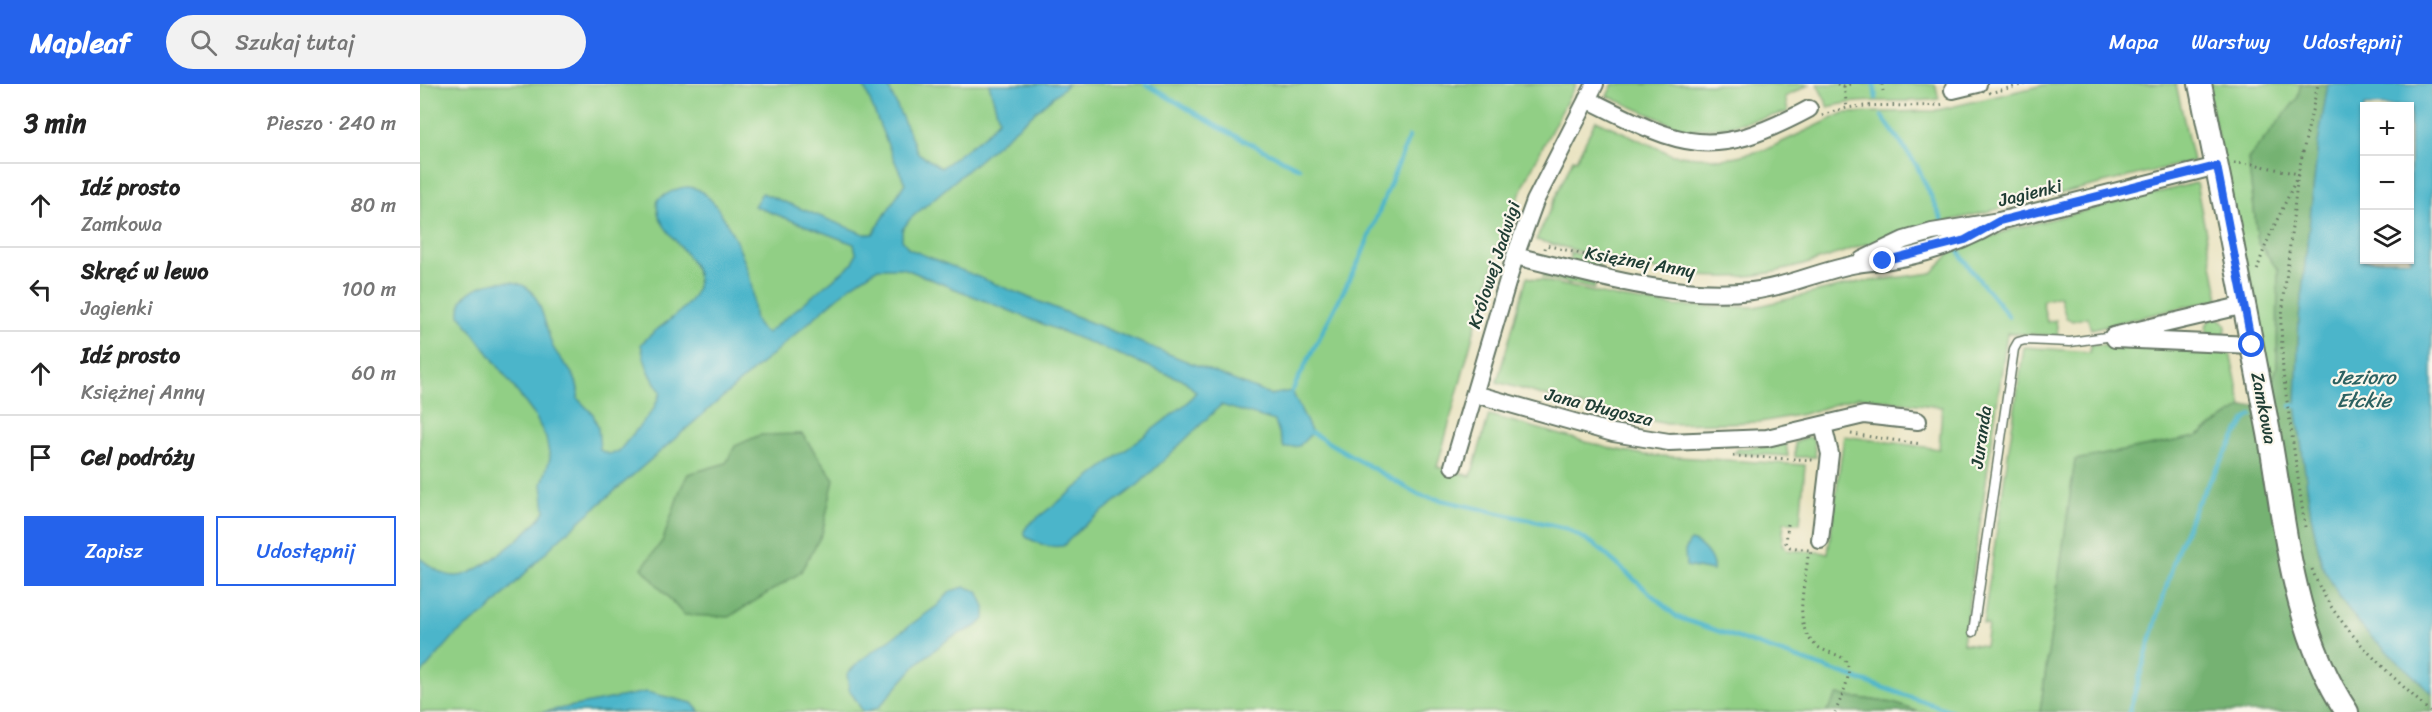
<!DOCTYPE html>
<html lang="pl">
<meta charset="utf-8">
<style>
:root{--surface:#fff;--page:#f2f2f2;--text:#222;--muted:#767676;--line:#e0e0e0;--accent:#2563eb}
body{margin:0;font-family:Sriracha,sans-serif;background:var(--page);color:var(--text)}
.controls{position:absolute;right:18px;top:18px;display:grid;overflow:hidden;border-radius:0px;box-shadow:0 2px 4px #0004}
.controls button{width:54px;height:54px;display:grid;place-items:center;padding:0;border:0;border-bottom:2px solid var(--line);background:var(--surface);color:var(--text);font:30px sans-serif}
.stop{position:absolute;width:18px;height:18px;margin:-14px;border:4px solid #2563eb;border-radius:50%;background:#fff}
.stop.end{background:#2563eb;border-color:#fff;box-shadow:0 2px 6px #0008}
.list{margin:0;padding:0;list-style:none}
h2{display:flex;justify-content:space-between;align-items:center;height:78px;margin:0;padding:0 24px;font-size:26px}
h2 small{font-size:20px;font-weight:400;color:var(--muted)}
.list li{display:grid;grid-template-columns:39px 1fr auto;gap:18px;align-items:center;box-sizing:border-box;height:84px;padding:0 24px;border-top:2px solid var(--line)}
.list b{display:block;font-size:22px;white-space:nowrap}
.list p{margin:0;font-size:20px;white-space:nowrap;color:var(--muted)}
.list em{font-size:20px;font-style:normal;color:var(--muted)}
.actions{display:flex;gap:12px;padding:18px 24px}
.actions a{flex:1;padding:14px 0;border:2px solid var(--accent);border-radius:0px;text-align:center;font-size:21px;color:var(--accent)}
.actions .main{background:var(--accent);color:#fff}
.icon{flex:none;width:33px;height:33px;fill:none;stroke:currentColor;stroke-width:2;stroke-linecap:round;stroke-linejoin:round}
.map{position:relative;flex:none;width:2012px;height:628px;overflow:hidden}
header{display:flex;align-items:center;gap:36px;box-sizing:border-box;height:84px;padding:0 30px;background:var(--accent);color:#fff}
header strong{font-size:28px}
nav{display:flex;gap:33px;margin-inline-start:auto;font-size:21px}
.search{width:420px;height:54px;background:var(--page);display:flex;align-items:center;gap:15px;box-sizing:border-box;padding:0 21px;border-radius:33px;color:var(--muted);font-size:22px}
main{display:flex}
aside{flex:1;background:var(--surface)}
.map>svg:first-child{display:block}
.green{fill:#91cf85;stroke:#58865c;stroke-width:1.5}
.forest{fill:#74b272;stroke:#4a7853;stroke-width:1.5}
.water{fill:#4cb5ca;stroke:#36797f;stroke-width:1.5;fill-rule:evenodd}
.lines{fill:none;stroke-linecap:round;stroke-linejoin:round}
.stream{stroke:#4cb5ca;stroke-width:4.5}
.lane-casing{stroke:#667765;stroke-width:11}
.street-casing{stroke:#667765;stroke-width:20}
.secondary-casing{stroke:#667765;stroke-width:26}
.path{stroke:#667765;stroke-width:3;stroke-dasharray:1.5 4.5;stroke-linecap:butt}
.lane{stroke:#fff;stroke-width:8}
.street{stroke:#fff;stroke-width:16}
.secondary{stroke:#fff;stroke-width:22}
.route{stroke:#2563eb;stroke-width:8}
.labels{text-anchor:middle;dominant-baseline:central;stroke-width:4.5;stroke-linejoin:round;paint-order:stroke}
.street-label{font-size:18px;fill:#1f3d34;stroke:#fbf7ec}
.water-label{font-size:20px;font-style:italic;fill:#2c6161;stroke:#fbf7ec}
</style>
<header>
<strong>Mapleaf</strong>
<div class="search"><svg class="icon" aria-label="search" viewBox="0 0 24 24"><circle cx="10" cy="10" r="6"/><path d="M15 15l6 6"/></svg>Szukaj tutaj</div>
<nav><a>Mapa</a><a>Warstwy</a><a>Udostępnij</a></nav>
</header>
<main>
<aside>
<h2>3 min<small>Pieszo · 240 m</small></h2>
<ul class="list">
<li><svg class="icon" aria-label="ahead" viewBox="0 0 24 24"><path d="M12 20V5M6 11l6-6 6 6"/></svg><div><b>Idź prosto</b><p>Zamkowa</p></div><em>80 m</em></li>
<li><svg class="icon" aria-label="left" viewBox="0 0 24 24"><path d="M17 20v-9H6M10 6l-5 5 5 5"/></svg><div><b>Skręć w lewo</b><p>Jagienki</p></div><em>100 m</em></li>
<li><svg class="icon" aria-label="ahead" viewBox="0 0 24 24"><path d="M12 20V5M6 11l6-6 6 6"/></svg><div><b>Idź prosto</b><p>Księżnej Anny</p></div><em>60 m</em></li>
<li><svg class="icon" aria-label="arrive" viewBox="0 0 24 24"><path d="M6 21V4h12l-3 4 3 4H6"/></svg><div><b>Cel podróży</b></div></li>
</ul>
<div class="actions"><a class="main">Zapisz</a><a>Udostępnij</a></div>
</aside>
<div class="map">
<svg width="2012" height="628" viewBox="0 0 2012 628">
<rect width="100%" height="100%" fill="#fbf7ec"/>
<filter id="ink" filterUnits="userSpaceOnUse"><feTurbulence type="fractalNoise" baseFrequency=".0167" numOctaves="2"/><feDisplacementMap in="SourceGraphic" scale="12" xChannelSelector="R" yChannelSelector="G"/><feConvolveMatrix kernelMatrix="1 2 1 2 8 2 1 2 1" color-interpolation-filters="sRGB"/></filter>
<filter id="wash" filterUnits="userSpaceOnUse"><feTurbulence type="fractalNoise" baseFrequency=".008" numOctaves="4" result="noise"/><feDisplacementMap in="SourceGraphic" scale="24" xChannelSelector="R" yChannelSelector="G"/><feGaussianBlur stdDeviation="1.35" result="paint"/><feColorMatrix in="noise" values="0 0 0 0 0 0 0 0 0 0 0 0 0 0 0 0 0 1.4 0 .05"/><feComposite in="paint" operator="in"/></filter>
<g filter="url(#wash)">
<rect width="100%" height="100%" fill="#e9e3c1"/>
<!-- green -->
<path class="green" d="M0,0H1156C1133,43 1109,86 1091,132C1060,213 1041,300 1017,383L1051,392L1069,331L1188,364L1225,371L1385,381L1380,439L1364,438L1362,460L1367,466L1408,469L1424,352L1519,365L1522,323L1438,313L1384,330L1340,338L1247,340L1168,324L1077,298L1107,193L1200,214L1255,222L1335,223L1435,199L1512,189L1534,166L1592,145L1776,99L1799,215L1671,245L1667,233L1653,237L1646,234L1640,212L1622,217L1627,238L1636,236L1638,252L1587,249L1543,559L1565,562L1568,541L1563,540L1604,263L1670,268L1671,260L1810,269L1822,323L1776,353L1655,377L1620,628H1499L1473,619L1418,611L1406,628H0Z
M1193,0H1391L1365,13L1368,28L1305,43L1265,46L1187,12Z
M1397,0H1515L1519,15C1482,20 1445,13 1409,23Z
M1628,0H1756L1773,77L1529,137L1448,164L1446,160C1400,176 1353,194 1304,193C1240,193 1177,171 1116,156L1153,75L1156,76L1176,36L1253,71L1303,75L1345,66L1424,29L1514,27Z
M1787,0H1881L1878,15L1828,75L1838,158L1858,186L1857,283L1848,309Z
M1150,168L1180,176L1179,182L1150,178Z
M1125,186L1175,200L1174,205L1123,193Z
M1786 244a10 10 0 1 1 20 0a10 10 0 1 1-20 0Z
M1388,353L1393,354L1396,373H1375V358Z
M1366,359L1368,372L1314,369L1318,365Z"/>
<!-- forest -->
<path class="forest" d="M1881,0H1908L1898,60L1879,236L1876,321L1891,431L1902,481L2012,609V628H1620L1655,376L1776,353L1822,323L1835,321L1846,314L1857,283L1858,186L1838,158L1828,75L1877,15Z
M382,350L414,395L402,450L380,489L309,533L264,531L222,484L243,456L260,406L268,390L306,379L315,362L340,351Z
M1417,611L1473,619L1499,628H1406Z"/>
<!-- water -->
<path class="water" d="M443,0H467L498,69L521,84L567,49L579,35L569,0H648L490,135L482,146V156L489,165L850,311L872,307L892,349L879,362L864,364L855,337L801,321L719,400L662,443L643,462C628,464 619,460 606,453L604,447L608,441L767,319L776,308L765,297L483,184H458L432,201L137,457L67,528L36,550L0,591V474C10,482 23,493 37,492C60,491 113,445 125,427L122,400L130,374L126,354L115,332L40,231C39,219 45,210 55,205C72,196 101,192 114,211C124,225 126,247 133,263C143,282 161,291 158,315L173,330L178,344L180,366L188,370L198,368L233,326L241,308C230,292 224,279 221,260C236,243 257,234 270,217C301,177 229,152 238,115C248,110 256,103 268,103C298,103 328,179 332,204C335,221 329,241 347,249L433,179L436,169L434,160L334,122L342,109L444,150H453L485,99C469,67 457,33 443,0Z
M1908,0H2012V609L1945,547L1920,514L1902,481L1891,431L1876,321L1879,236L1898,60ZM1944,22H1990V176H1944Z
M1270,457C1282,459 1295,475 1293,487L1266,482L1265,467Z
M545,503L558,507L565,523V534L557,542L530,554L499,578L458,624L443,628L429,605L427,590L441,576L517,522L531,507Z
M226,608L272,619L280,628H123Z"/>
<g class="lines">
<!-- stream -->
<path class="stream" d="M726,0L800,44L879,84
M1454,0L1456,14
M1462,32L1497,82L1523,138
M1538,166C1552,191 1573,210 1589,233
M872,307L940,175L989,53
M1871,322L1876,321
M892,349L999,411L1145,444L1175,461L1257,533L1534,628
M1709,628L1757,467L1777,419L1825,336L1832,331"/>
</g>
</g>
<g filter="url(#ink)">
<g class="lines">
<!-- lane casing -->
<g class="lane-casing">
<path id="lane" d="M1553,548L1594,265L1598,258L1605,256L1650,258L1693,252"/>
</g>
<!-- street casing -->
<g class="street-casing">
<path id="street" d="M1533,6L1558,0
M1167,15C1263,63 1290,78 1389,25
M1095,172C1172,190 1252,216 1332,207C1368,203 1401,186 1437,180C1446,178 1455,178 1464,177C1505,171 1543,159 1579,137
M1442,176L1484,156L1512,148L1579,137L1797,82
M1825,221L1693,252L1695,255L1832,261
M1055,310L1193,349L1249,358L1347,354L1444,331L1498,337
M1033,382L1095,172L1115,117L1175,0
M1400,456L1410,370L1403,341"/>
</g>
<!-- secondary casing -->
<g class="secondary-casing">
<path id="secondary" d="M1780,0C1804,116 1827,233 1849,349C1866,444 1872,545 1927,628"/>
</g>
<!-- path -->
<path class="path" d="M1417,0L1424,2L1431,0
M1462,0L1463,7
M1424,2L1427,24
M1569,9L1605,0
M1402,32C1439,14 1485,26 1525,20
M1814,79L1833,80L1878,90C1865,123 1846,153 1837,187
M1125,165L1126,161L1197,179
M1431,350L1501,360
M1313,372L1393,376
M1368,440L1366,459L1370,463L1389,466
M1885,443L1863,289L1861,240L1878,90L1898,0
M1391,468L1388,472C1386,493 1377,525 1385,546C1400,587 1453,548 1415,628
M1892,485C1911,540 1969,588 2010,628"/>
<!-- lane -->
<use href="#lane" class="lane"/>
<!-- street -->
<use href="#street" class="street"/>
<!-- secondary -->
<use href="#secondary" class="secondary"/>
</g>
</g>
<g class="lines" filter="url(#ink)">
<!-- route -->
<path class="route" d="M1463,177L1545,156L1579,137L1797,82L1832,261"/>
</g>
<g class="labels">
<!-- street labels -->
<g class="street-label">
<text transform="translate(1610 109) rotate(-14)">Jagienki</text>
<text transform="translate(1220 178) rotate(10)">Księżnej Anny</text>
<text transform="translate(1074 181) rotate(-72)">Królowej Jadwigi</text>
<text transform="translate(1179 323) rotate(14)">Jana Długosza</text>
<text transform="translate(1844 324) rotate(79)">Zamkowa</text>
<text transform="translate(1561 353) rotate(-82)">Juranda</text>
</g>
<!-- water labels -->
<g class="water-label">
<text x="1944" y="293">Jezioro<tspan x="1944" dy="23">Ełckie</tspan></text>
</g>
</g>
</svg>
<div class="controls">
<button>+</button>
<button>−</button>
<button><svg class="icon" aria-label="layers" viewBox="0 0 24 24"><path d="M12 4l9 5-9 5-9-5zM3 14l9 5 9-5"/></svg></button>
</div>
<div class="stop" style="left:1832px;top:261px"></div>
<div class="stop end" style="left:1463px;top:177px"></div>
</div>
</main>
